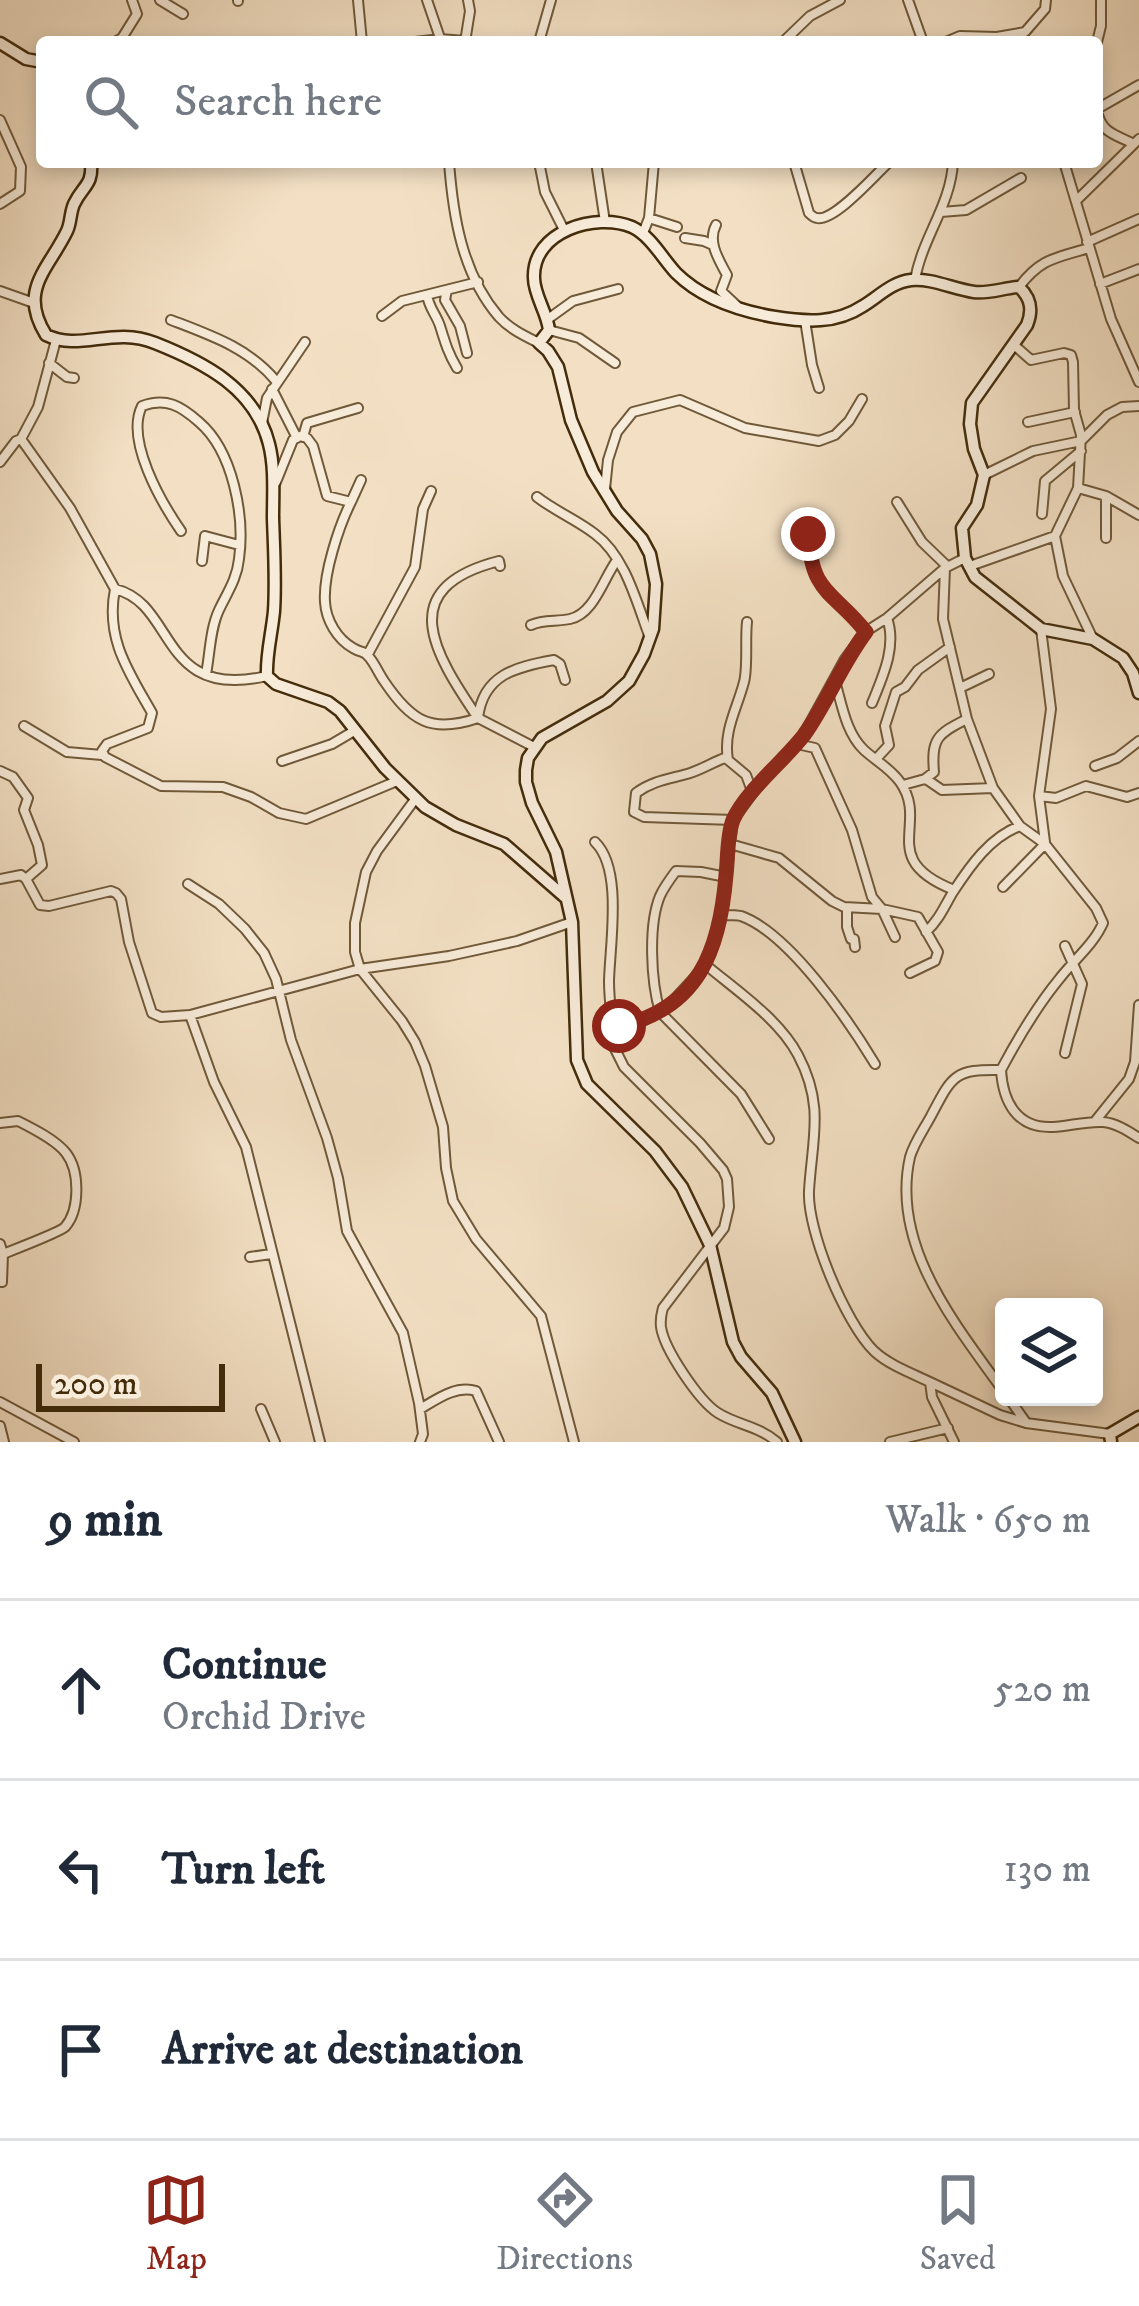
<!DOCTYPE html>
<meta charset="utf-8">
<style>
:root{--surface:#fff;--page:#f2f2f3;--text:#1f2937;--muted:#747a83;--line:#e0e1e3;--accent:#8f2418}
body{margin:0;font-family:"IM FELL DW Pica",serif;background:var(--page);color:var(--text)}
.controls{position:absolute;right:36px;bottom:36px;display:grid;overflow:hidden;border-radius:12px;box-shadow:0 6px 18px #0003}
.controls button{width:108px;height:108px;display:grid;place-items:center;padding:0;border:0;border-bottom:3px solid var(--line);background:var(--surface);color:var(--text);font:60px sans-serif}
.scale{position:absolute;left:36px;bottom:30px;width:189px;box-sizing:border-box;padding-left:12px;border:6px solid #442c0b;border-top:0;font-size:33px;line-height:42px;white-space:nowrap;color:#442c0b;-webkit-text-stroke:9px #f7ebd9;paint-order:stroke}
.stop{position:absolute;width:36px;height:36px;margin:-27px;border:9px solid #8f2418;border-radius:50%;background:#fff}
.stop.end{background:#8f2418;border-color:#fff;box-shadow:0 3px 12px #0008}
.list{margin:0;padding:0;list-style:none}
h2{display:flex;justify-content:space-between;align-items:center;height:156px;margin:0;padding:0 48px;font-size:51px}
h2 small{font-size:39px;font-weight:400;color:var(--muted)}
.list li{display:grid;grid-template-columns:78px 1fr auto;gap:36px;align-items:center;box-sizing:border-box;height:180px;padding:0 48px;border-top:3px solid var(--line)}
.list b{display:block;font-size:45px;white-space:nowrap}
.list p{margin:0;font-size:39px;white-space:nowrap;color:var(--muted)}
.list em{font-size:39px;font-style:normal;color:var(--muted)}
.icon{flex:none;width:66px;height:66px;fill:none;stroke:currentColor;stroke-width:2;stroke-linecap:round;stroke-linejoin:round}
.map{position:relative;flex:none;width:1139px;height:1442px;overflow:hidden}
.search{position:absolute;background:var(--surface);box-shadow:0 6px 18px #0003;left:36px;right:36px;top:36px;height:132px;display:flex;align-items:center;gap:30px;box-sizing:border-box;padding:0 42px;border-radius:12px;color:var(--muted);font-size:45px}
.sheet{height:696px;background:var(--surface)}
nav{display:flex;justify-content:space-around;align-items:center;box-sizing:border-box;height:168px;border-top:3px solid var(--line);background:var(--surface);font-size:33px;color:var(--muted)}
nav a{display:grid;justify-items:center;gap:6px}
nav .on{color:var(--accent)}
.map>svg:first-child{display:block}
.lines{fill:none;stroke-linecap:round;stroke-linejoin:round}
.street-casing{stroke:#705939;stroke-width:12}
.secondary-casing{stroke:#442c0b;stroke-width:15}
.street{stroke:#f7ebd9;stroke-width:8}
.secondary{stroke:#f7ebd9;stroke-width:10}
.route{stroke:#8f2418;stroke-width:15}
</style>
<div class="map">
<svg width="1139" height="1442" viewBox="0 0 1139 1442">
<rect width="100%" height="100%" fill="#f3e0c4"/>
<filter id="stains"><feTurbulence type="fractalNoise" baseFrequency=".00167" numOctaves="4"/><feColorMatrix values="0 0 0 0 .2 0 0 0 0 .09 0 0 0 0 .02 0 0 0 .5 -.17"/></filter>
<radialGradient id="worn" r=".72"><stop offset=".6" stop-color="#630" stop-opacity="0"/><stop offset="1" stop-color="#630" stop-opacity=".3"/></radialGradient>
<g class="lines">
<!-- street casing -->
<g class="street-casing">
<path id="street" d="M160,0L183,14
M358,0L362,42
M427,0L440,38
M908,0L923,42
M238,1V0
M115,42L122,38L137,14L132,0
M415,42L440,39L465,41
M465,42L470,11L468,0
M539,42L551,0
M783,42L810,16L840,0
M946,42L960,36L997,37L1025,32L1045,9L1046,0
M1097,42L1101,26V0
M1097,109L1139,85
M1097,110C1101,133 1114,134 1134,144
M0,120L21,167L20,191L0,204
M449,162C453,216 462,274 499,317C510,329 525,336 539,343
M539,162L545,192L564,230
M596,162L605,222
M794,162L809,213C811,215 814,218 817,218C834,222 876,174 889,162
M1064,162L1111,319L1139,382
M1077,200L1139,139
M941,212L966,210L1021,178
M649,218L677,227
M716,225C707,242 719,260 727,275L721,291L737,306
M643,233L649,218L654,162
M685,238L704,241L713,245
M1087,242L1139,219
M915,280C922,238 951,205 953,162
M1100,284L1139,269
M1019,287C1041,258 1056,258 1089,248
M447,290L445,300L460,326L467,353
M0,291L34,303
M427,295C429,308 436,314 440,326C445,342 448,353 457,368
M382,316L402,301L478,282
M548,319L573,301L618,289
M171,320C210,335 249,348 276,381
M805,320L812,365L819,388
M549,330L579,338L615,363
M56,340L38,407L21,439L70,508L115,589C177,604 158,701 267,676
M1014,345L1031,360L1064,353L1071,355L1073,362L1074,410L1081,435L1078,488L1055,536L1063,576L1093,639
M49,363L67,377L74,378
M272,389L297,438
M1028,422L1075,412
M262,423L267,398L305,342
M303,437L307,423L358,408
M0,462L16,441L21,439
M984,475L1033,451L1081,441L1107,415L1122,407L1139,406
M276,482L293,440L300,436L307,438L313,446L327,496L351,502C339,526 323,574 325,602C326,620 337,639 353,648C363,654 362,649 369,657C375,664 379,674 384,681C411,721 431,734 478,718L534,747
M1078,488L1106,496L1139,515
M605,489L608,460L617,432L633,412L680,400L745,428L819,441L835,435L849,421L862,399
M537,497C555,511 577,520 595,534C626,557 637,604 650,638
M1106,498V538
M351,502L361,480
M897,502L922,542L947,566
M1042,514L1045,481L1081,451
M806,521C808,534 807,548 811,561C818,593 847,607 865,632
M181,531C161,502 125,440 142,406C166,397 181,406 199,422C233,451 245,516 239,559C237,579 227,593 219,610C210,629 210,654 206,674
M202,561L205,536L239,545
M500,566L499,561C393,588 434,653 478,718C483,675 515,667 554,660L560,664L565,680
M970,566L1055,536
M945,568L943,619L967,719L993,788L1020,826L1045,844L1096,908L1103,923C1094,944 1074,960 1060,978C1037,1006 1018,1038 1001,1070
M115,589C105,639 129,672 152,713L148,728L107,744L102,751L105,757L161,786L223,787L251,797L279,813L306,819L397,781
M747,622C745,640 748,667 744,682C737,709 723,731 728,760L746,775L752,791
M531,625C544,619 556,622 570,619C594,614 603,579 617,560
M1041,629L1051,709L1039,796L1045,842
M368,654L415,567L423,509L431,491
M835,681C842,705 846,733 864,750C876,761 890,768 900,782C930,824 876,859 954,890
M960,688L989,674
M872,703C883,676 897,646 887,618
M24,726L67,752L102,755
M797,744L815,748L852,830L872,897L882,909L918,917L938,952L935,961L910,973
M727,757C713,762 701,770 687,774C669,779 652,781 636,793L634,812L644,817L733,820
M876,759L889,745L885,726L896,692L905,687L918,670L950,647
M282,761L332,744L354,731
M1095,766L1117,758L1139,741
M0,771L13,777L28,798L24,810L38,845L42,865L26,879
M926,779L942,790L993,788
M903,785L925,779L934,772C931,739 937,734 967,719
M1039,796L1056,798L1086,786L1127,797L1139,793
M416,798L377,851L366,872L355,923V952L360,969L402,1021L415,1042L425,1066L443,1127L446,1168L453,1201L476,1239L541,1316L574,1442
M595,842C623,869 610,943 609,981C609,997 611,1013 613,1029
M730,844L779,858L832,901L844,907L882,909L895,937
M726,877L701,872L676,871C670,879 664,887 660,896C648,925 651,982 660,1012L741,1094L769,1139
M0,879L21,875L26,879L40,905L49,906L111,891L116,893L121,899L129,942L152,1013L161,1017L190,1015L360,969L449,956L517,941L572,922
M188,884L219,904L245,929L264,953L276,979L291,1040L327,1138L338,1178L347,1231L403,1333L419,1403L423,1434L420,1442
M1003,887L1045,844
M847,908V927L851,939H854L855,947
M722,915C727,915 737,915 741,916C789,933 849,1021 875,1064
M926,932C939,920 944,907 953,892C970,866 990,837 1020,826
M706,965C737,991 779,1019 798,1055C825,1106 812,1139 809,1191C807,1231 845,1322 874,1351C889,1365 911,1373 930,1382L932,1397L954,1442
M190,1015L214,1082L246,1147L320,1442
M1065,1053L1082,984L1065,946
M1000,1070C954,1069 952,1076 931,1116C924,1129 914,1143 910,1157C890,1246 956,1325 1004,1392
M1001,1070C1003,1102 1017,1129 1053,1127C1070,1126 1086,1121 1103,1122C1116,1123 1128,1131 1139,1138
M1096,1120L1129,1079L1135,1062L1139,1005
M0,1123L18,1121C32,1128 56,1140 66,1153C80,1171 80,1210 65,1227C60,1232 13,1250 3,1254
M0,1244L3,1254L2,1282
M250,1257L271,1254
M930,1382L1000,1415L1026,1423L1110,1434
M1008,1397L1025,1421
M0,1402L74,1442
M261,1409L275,1442
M420,1409C437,1399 456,1385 476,1391L499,1442
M0,1426L4,1442
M777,1442C759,1426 737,1425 718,1413C699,1401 664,1349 661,1327C660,1318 661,1316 663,1308L724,1228L729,1207L727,1179L723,1170L700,1143L624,1067L610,1039L613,1030L619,1026L645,1020L670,1004L706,965L722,915L733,820L755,790L804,734L845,659L865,632L887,618L945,568L965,558
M890,1442L948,1428"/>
</g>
<!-- secondary casing -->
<g class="secondary-casing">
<path id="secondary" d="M0,43L26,59L42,62
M91,162C93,186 83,185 74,204C70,213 71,223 67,231C48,270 18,290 46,335C80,352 113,326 155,343C203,362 255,388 269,444C275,467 273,494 273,518C274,549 276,580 274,611C272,633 266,654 267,676L276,684L328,702L340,711L385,768L425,807L456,825L504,844L566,898
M795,1442L772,1393L741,1357L733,1342L710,1245L682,1187L655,1151L587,1084L577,1060L572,922L556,852L532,803L526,782V770L528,758L542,738L607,701L629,681L644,654L653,629L656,584L650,554L642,539L617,511L593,472L571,420L558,367L548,351L539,343L549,330C547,312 534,295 534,278C532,231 596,212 632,227C651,236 662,258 676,273C702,299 740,311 775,317C806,322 836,324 863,306C878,297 892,282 911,280C932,278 953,289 974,292C989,294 1003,288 1019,287C1031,298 1033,310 1027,325L972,403L970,424L974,449L984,475L977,505L962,528L965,558L975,577L1041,629L1093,639L1123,658L1133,673L1139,693
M1111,1442L1110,1434L1139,1417"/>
</g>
<!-- street -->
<use href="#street" class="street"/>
<!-- secondary -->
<use href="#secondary" class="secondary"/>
</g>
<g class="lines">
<!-- route -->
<path class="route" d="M619,1026C699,1009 720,949 726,875C728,858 727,835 733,820C745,792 785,760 804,735C827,703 841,665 866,632C833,590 812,596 808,534"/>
</g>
<rect width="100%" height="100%" filter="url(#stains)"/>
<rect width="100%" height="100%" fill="url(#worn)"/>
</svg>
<div class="controls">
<button><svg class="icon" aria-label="layers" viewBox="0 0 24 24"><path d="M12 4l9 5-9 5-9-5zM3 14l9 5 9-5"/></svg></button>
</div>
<div class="scale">200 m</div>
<div class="stop" style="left:619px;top:1026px"></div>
<div class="stop end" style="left:808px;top:534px"></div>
<div class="search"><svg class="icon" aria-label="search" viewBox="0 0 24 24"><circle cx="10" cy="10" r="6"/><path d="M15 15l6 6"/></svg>Search here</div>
</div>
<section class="sheet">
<h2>9 min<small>Walk · 650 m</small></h2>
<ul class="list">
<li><svg class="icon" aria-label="ahead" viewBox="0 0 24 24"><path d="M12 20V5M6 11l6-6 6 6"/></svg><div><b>Continue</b><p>Orchid Drive</p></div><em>520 m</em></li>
<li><svg class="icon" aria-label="left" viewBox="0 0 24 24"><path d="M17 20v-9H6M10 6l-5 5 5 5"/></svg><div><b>Turn left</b></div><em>130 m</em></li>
<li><svg class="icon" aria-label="arrive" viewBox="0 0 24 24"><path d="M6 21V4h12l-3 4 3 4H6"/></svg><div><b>Arrive at destination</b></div></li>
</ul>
</section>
<nav>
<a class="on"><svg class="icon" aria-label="map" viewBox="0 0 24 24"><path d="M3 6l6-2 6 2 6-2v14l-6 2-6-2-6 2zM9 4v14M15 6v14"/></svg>Map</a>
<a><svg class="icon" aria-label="directions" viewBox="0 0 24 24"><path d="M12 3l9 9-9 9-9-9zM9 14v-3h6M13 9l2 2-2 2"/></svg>Directions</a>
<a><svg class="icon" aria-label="saved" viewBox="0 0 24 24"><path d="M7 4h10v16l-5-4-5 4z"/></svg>Saved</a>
</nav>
